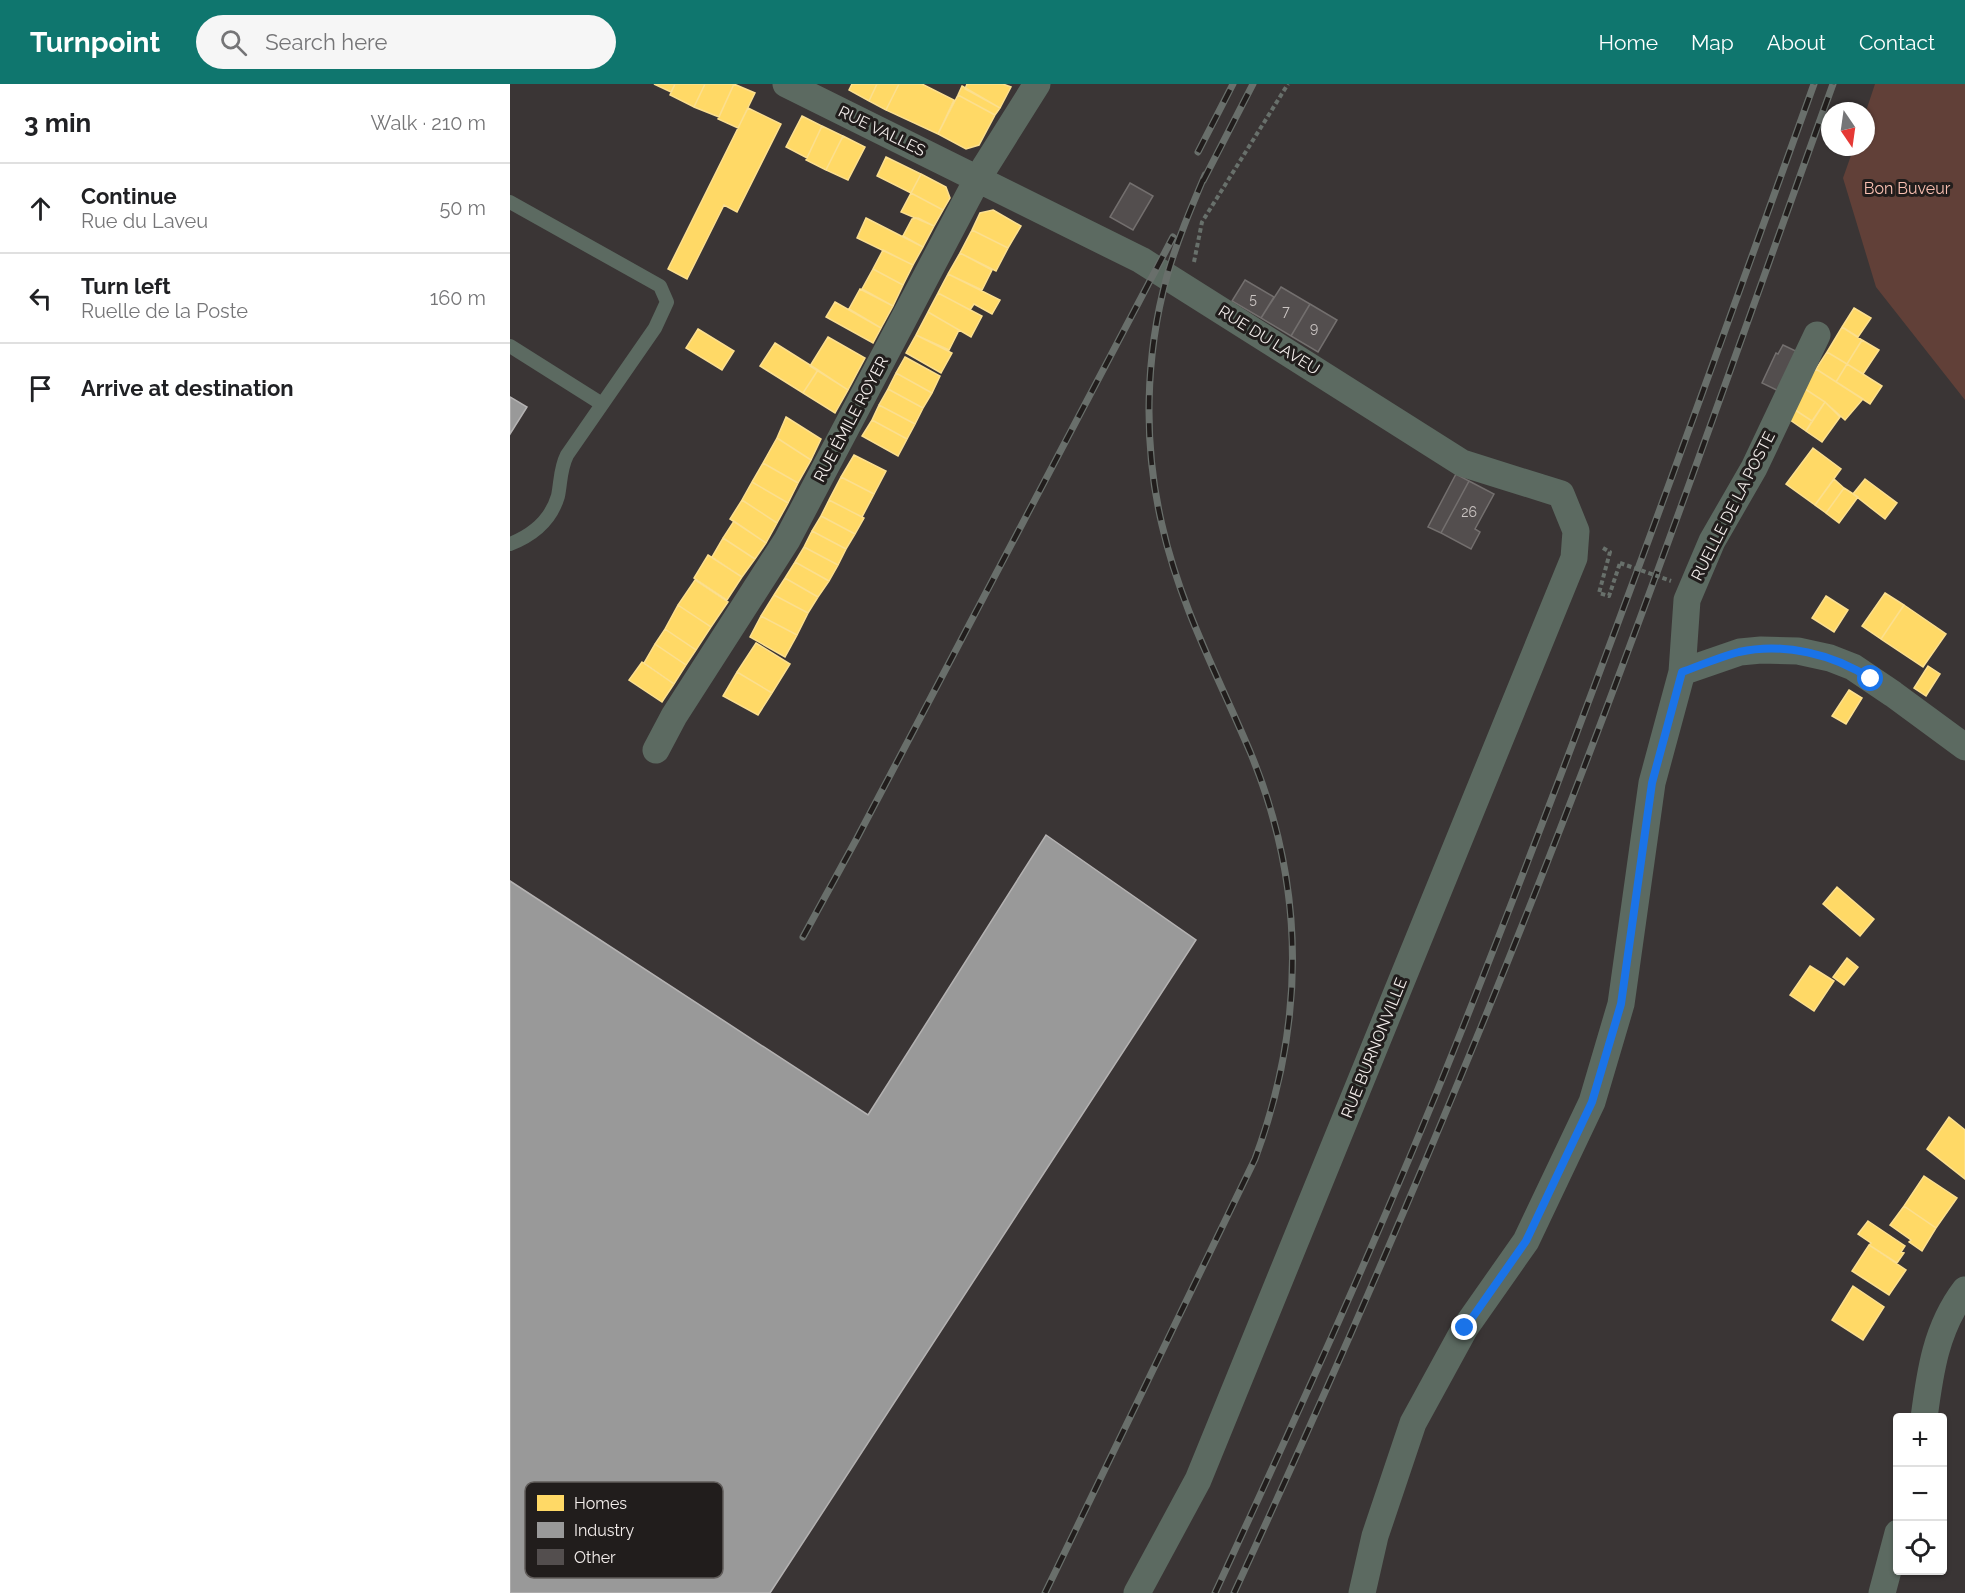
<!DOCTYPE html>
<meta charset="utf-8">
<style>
:root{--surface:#fff;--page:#f6f6f6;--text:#202124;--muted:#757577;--line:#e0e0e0;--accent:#0f766e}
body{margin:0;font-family:Raleway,sans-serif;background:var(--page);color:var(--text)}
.controls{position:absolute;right:18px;bottom:18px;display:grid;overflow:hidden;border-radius:6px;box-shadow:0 2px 4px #0004}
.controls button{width:54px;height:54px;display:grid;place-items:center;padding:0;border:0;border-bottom:2px solid var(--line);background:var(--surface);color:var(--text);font:30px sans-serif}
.compass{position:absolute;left:1311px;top:18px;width:54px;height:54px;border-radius:50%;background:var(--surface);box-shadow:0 2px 4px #0004;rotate:167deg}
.stop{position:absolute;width:18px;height:18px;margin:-14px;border:4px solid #1a73e8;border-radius:50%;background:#fff}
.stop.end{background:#1a73e8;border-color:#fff;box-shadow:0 2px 6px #0008}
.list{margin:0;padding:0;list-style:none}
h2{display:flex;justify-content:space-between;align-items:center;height:78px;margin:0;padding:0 24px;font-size:26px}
h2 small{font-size:20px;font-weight:400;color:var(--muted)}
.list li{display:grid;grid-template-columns:39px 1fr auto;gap:18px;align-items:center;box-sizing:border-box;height:90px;padding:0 24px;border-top:2px solid var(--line)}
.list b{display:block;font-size:22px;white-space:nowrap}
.list p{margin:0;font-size:20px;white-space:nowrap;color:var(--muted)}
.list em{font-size:20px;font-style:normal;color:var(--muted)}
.icon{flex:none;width:33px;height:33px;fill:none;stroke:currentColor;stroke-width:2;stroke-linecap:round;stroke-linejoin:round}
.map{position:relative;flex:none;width:1455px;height:1509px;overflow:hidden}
header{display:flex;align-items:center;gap:36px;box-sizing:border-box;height:84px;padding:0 30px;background:var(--accent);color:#fff}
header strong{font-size:28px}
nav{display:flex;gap:33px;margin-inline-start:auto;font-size:21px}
.search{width:420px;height:54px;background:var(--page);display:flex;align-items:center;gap:15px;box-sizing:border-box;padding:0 21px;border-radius:33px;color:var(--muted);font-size:22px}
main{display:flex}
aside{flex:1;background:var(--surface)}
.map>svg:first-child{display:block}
.green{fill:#614038}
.homes{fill:#ffd966;stroke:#fcdf8e;stroke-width:1.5}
.industry{fill:#999;stroke:#b4b2b2;stroke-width:1.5}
.building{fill:#534e4e;stroke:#736f6e;stroke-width:1.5}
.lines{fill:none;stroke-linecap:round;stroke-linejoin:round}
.path{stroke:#68706b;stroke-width:4;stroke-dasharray:4.5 3;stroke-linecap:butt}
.service{stroke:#5c6a61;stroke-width:14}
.minor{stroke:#5c6a61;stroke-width:27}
.rail-casing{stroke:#696f6b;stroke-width:7}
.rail{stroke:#211d1c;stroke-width:4.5;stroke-dasharray:14;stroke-linecap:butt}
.path-bridge{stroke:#68706b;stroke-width:4;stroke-dasharray:4.5 3;stroke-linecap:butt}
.route{stroke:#1a73e8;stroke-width:8}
.labels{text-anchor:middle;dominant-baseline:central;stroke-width:6;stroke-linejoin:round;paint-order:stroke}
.number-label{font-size:14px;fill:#ccc6c4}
.street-label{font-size:16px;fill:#f4eeec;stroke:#211d1c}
.park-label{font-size:16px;fill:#fac0b2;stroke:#211d1c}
.key{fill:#211d1c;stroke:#605c5a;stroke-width:1.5}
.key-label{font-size:16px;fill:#f4eeec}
</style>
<header>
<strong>Turnpoint</strong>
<div class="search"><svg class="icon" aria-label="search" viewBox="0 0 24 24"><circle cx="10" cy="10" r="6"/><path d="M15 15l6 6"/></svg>Search here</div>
<nav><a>Home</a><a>Map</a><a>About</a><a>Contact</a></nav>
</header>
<main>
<aside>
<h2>3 min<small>Walk · 210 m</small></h2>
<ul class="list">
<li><svg class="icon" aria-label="ahead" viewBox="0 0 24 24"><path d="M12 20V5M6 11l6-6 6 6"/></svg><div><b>Continue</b><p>Rue du Laveu</p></div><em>50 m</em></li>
<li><svg class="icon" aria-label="left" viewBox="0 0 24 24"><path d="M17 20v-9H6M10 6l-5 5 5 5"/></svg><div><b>Turn left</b><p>Ruelle de la Poste</p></div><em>160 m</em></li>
<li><svg class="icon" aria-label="arrive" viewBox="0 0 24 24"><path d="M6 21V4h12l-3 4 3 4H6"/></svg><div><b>Arrive at destination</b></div></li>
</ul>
</aside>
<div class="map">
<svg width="1455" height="1509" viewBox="0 0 1455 1509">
<rect width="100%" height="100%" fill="#3a3535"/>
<!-- green -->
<path class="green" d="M1365,0H1455V316L1366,203L1333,94L1344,63H1356V27Z"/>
<!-- homes -->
<path class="homes" d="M144,0H165L161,8Z
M165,0H195L184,23L160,11Z
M195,0H224L209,33L184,23Z
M224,0L245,9L228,44L208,35Z
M342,0H367L359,17L339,6Z
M367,0H389L376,26L359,17Z
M389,0H412L444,16L428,50L376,26Z
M457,0H493L501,3L490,24L455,5Z
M452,2L490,24L485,31L448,11Z
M448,11L485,31L469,61L456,65L428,50Z
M238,24L271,40L227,128L214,121L177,195L158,185Z
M292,32L312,42L297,74L276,63Z
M312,42L333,52L316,86L296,76Z
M333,52L355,63L338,96L316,86Z
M376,73L411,90L401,109L367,92Z
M411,90L436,103L440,114L433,126L401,109Z
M401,109L433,126L424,142L391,128Z
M483,126L511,142L498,164L462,146L470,129Z
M356,134L413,163L403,181L347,154Z
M408,134L424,142L413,163L393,152L402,135Z
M462,146L498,164L486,187L450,169Z
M373,166L403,181L393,201L363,185Z
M450,169L482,186L472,206L438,190Z
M363,185L393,201L383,222L352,205Z
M438,190L490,216L482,230L464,220L460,226L428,209Z
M350,205L383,222L371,244L339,225Z
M428,209L472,232L461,253L418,228Z
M325,218L371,244L363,259L316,233Z
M1344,224L1361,234L1348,253L1332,243Z
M418,228L449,246L439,266L406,251Z
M1332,243L1352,256L1337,280L1317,268Z
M188,245L224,267L212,286L176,264Z
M406,251L442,269L431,289L396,269Z
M318,253L355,274L338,306L300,282Z
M1352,256L1369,266L1353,290L1337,280Z
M265,259L308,286L293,309L250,282Z
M1317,268L1337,280L1326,298L1306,285Z
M395,273L430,292L422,309L386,289Z
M1337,280L1372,302L1360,320L1326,298Z
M1306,285L1353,315L1335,336L1315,318L1292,303Z
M308,286L338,306L325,329L293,309Z
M386,289L422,309L413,324L378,305Z
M1292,303L1315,318L1302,337L1279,322Z
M378,305L413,324L405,340L369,321Z
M1315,318L1330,333L1312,358L1296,347Z
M369,321L405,340L397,355L362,336Z
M1279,322L1302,337L1296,347L1273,331Z
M276,333L311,355L301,376L267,354Z
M362,336L397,355L388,372L352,352Z
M267,354L301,376L288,399L253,379Z
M1303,364L1331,385L1305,421L1276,400Z
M344,371L376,387L364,410L331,393Z
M253,379L288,399L278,419L242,398Z
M331,393L364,410L352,433L319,416Z
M1324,395L1334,404L1316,429L1305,421Z
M1355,395L1387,419L1375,435L1343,410Z
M242,398L278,419L267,439L232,416Z
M1334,404L1348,413L1329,439L1316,429Z
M232,416L267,439L256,459L220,435Z
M319,416L354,434L345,450L311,432Z
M311,432L345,450L336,465L302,447Z
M224,437L256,459L245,475L213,454Z
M302,447L336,465L328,481L294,463Z
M213,454L245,475L232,493L202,473Z
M294,463L328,481L319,497L285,478Z
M198,471L232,493L217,516L184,494Z
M285,478L319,497L308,513L275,494Z
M275,494L308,513L298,529L264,511Z
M185,496L218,518L201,543L168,521Z
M1375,509L1394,521L1371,555L1352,542Z
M264,511L298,529L287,551L251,532Z
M1316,512L1338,526L1324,548L1302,534Z
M168,521L201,543L186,566L155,545Z
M1394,521L1436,550L1413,583L1371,555Z
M251,532L287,551L275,573L240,553Z
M155,545L186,566L176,581L145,560Z
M246,559L280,580L262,609L227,588Z
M145,560L176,581L164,600L134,579Z
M132,578L164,600L152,618L119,596Z
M1418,582L1430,590L1416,612L1404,604Z
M227,588L262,609L248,631L213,612Z
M1339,606L1352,614L1336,640L1322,632Z
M1327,803L1364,835L1350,852L1313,820Z
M1337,874L1348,883L1334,901L1323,893Z
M1300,882L1324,897L1304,927L1280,911Z
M1439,1033L1455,1046V1095L1417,1065Z
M1414,1092L1447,1114L1426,1144L1394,1122Z
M1394,1122L1426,1144L1412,1167L1399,1158L1401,1156L1380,1141Z
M1358,1137L1395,1162L1391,1168L1394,1169L1387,1179L1359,1161L1361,1159L1348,1150Z
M1359,1161L1396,1186L1379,1211L1342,1187Z
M1343,1202L1374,1223L1353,1256L1322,1236Z"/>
<!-- industry -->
<path class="industry" d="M0,313L17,323L0,350Z
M536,751L686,856L260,1509H0V797L358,1031Z"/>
<!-- building -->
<path class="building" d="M620,99L643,112L623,146L600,133Z
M735,196L764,213L751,234L722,217Z
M771,203L800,220L781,252L751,234Z
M800,220L827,236L808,268L781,252Z
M1273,261L1290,269L1273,309L1252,299L1266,269L1268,270Z
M946,390L959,397L931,449L918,443Z
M959,397L984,410L965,445L970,448L961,465L931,449Z"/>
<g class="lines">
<!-- path -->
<path class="path" d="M684,178L692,138L778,0
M1093,464L1100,468L1089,509L1099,512L1110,479"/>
<!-- service -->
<path class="service" d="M0,118L150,202L157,218L145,244L57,371C50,385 51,397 48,412C41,436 23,451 0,460
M0,262L92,320"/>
<!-- minor -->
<path class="minor" d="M276,0L631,176L952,379L1051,410L1066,447L1064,474L688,1396L627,1509
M1172,588L1230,568L1251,566L1288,567L1320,574L1343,583L1383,610L1455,663
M146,666L164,632L277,456L468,94L527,0
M1414,1334C1420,1288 1426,1244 1455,1206
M852,1509L865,1452L903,1339L955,1244L1016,1157L1082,1018L1111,920L1142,699L1172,588L1177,516L1202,457L1244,384L1307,251
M1372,1509L1388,1449"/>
<!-- rail casing -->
<g class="rail-casing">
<path id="rail" d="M688,68L723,0
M693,97L743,0
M293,853L346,756L663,153
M535,1509L745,1075C795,940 796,804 741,670C709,594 670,522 652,441C633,360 635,272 657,192C667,157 681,124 695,91
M705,1509C788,1329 871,1148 945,963C1072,645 1188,322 1304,0
M724,1509C831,1277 933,1042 1027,804C1132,539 1226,269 1323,0"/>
</g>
<!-- rail -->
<use href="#rail" class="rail"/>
<!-- path-bridge -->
<path class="path-bridge" d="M1110,479L1161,497"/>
</g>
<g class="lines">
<!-- route -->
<path class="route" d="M955,1244L1016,1157L1082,1018L1111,920L1142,699L1172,588C1191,581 1210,573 1229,568C1273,558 1324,570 1361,595"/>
</g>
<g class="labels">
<!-- number labels -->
<g class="number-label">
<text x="743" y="215">5</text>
<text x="776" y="227">7</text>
<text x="804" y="244">9</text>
<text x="959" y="428">26</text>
</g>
<!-- street labels -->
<g class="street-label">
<text transform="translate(372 47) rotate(26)">RUE VALLES</text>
<text transform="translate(759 256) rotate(32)">RUE DU LAVEU</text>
<text transform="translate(341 335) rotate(-62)">RUE ÉMILE ROYER</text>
<text transform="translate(1223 422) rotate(-63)">RUELLE DE LA POSTE</text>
<text transform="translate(864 964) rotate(-68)">RUE BURNONVILLE</text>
</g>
<!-- park labels -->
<g class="park-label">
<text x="1397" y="104">Bon Buveur</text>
</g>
</g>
<!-- legend -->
<rect x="15" y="1398" width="198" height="96" rx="9" class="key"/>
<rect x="27" y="1411" width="27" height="16" fill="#ffd966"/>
<rect x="27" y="1438" width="27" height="16" fill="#999"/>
<rect x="27" y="1465" width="27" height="16" fill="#534e4e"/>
<g class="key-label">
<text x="64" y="1425">Homes</text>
<text x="64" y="1452">Industry</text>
<text x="64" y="1479">Other</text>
</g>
</svg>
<div class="controls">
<button>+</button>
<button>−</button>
<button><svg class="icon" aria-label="locate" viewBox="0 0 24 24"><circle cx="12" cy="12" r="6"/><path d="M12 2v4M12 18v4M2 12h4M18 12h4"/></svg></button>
</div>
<svg class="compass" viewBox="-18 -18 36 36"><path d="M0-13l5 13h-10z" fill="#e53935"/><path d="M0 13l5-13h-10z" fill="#757577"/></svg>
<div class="stop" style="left:1361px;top:595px"></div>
<div class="stop end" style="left:955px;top:1244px"></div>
</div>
</main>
